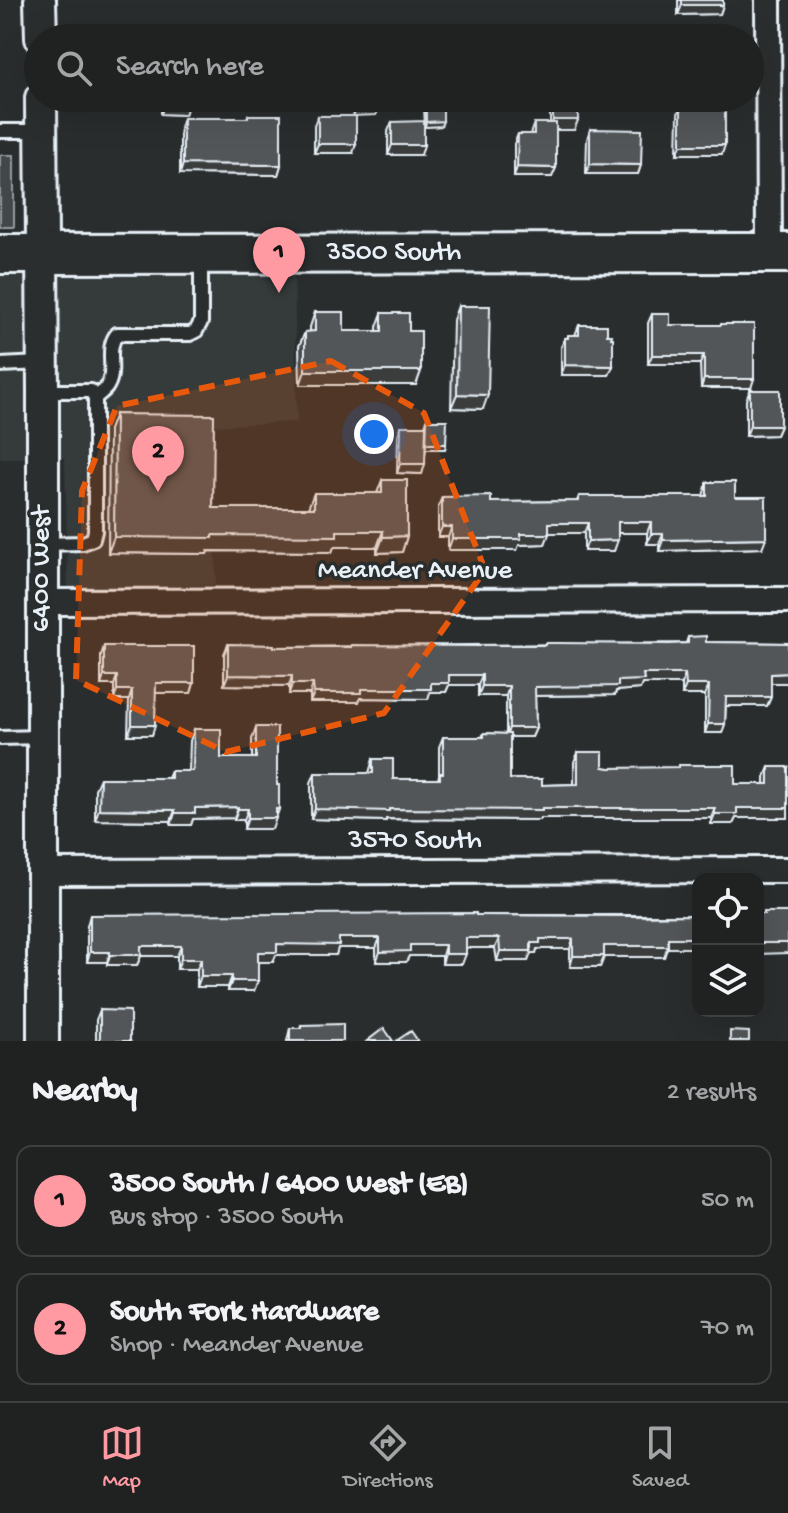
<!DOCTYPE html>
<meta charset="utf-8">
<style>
:root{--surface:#202222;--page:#2d2f2f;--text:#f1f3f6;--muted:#a2a4a5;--line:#3d3f40;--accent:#ff9aa2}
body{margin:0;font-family:"Gochi Hand",sans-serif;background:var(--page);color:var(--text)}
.controls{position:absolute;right:24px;bottom:24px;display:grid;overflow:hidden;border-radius:16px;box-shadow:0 8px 32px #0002}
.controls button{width:72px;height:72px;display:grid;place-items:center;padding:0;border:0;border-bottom:2px solid var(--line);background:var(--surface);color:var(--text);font:40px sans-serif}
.you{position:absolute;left:374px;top:434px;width:28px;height:28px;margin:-20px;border:6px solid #fff;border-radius:50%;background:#1a73e8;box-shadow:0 0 0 12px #1a73e833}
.badge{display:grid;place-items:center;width:52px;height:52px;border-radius:50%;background:var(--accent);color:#111;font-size:26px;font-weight:700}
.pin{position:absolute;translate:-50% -66px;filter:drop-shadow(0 2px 4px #0008)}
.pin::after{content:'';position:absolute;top:42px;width:28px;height:24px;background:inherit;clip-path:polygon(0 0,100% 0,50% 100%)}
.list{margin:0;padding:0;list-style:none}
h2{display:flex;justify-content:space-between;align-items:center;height:104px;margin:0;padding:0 32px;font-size:34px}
h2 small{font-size:26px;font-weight:400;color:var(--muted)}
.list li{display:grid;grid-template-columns:52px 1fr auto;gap:24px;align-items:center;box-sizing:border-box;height:112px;margin:0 16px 16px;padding:0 16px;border:2px solid var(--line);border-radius:16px}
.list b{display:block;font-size:30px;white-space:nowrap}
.list p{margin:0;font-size:26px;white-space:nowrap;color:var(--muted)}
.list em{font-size:26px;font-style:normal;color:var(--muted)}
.icon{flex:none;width:44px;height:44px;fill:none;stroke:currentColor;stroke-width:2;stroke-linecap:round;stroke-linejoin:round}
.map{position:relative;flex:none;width:788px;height:1041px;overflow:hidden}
.search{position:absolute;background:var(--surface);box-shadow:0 8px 32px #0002;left:24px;right:24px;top:24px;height:88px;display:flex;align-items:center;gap:20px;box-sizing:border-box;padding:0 28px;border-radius:44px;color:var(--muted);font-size:30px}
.sheet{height:360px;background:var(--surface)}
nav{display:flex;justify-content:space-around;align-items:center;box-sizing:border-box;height:112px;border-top:2px solid var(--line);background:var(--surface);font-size:22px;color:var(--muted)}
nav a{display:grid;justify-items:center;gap:4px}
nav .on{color:var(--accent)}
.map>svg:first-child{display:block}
.built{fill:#363a3b}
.green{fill:#424648;stroke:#959ca0;stroke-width:2}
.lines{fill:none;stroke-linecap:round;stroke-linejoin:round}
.service-casing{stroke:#e8f1f8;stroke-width:18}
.minor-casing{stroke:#e8f1f8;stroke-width:30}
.tertiary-casing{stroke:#e8f1f8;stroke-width:36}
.primary-casing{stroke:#e8f1f8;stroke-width:44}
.service{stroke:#2a2d2e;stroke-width:12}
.minor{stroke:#2a2d2e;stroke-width:24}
.tertiary{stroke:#2a2d2e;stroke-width:30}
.primary{stroke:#2a2d2e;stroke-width:38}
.wall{fill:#474b4d;stroke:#e8f1f8;stroke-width:2}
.shaded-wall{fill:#3a3d3e;stroke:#e8f1f8;stroke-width:2}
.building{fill:#535759;stroke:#e8f1f8;stroke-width:2}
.marked{fill:#e8590c;fill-opacity:0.2;stroke:#e8590c;stroke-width:6;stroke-dasharray:16 10;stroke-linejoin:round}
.labels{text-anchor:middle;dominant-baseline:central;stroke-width:7;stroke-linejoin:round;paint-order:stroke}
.street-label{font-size:28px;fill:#e8f1f8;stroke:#2a2d2e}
</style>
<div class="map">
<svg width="788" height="1041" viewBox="0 0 788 1041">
<rect width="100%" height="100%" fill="#2a2d2e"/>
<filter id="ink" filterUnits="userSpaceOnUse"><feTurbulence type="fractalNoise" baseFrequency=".0125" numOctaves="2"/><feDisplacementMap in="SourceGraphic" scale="16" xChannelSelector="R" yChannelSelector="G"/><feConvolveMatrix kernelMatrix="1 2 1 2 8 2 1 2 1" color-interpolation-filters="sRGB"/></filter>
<g filter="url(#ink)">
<!-- built -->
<path class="built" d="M294,267L297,422L215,426L216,585L68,588L65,458H0V268Z"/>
<!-- green -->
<path class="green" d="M0,155H14V227H0Z"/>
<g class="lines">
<!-- service casing -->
<g class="service-casing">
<path id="service" d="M0,131H41
M0,365L41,363
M95,398C99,394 103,392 106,388C118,371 104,350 117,334H190L196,331L201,322V258
M42,544L83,543L93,539L95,531V398L91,391H43
M0,738L42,737"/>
</g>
<!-- minor casing -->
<g class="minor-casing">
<path id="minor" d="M768,0L769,253
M42,602L788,600
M42,872L788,870"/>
</g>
<!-- tertiary casing -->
<g class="tertiary-casing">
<path id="tertiary" d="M40,0L41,38
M41,98L43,391V1041"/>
</g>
<!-- primary casing -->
<g class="primary-casing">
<path id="primary" d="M0,254L788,253"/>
</g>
<!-- service -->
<use href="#service" class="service"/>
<!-- minor -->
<use href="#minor" class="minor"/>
<!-- tertiary -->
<use href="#tertiary" class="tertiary"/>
<!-- primary -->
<use href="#primary" class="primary"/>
</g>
<!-- wall -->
<path class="wall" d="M678,0H723V5L720,14L678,15Z
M161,98H188L185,115L161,114Z
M553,98H578V120L574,130H556L552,177H514V144L518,134H530L534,123H550V106Z
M698,98H728L725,107L722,154H677L678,114L681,105H698Z
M426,103L443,121L441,126L425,127L424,108Z
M248,115L281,165L278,175L180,174V128L183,118H247Z
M318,116L353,153H314V126Z
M392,122L421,155H388V131Z
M590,129L641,165L638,174H586L587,139Z
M458,306L483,409L451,408L453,320Z
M315,312L344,331H377V327L382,313L409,331L421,371L416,385H300L299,346L305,332H310V327Z
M652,314L670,325L751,388H701L700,364H648V323Z
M579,325L607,335L613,366L609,375H561V347L565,338L575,335Z
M750,390L780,426L776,435L746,436V400Z
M115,414L213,508H308L314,493H377L382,480L407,536L402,552L377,553V547H334L332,552L208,551L207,554L108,553L109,430Z
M427,420L446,444L445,449H426L422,474L397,473L398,435L401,426H425Z
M707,482L735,497L762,548L659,551V544H647V533H618L614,551H584V533H549L545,544L519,545L517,550H448V537H438V507L442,497L491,502L577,501L579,496H703Z
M688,637L706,642L788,643V683H771V697L767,706H726L725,724L722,733H705V695H682V684H642L640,689L616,691L615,695L535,696L536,728L532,737H510V779L542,785L574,784V762L578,752L603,767L609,768L735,784H765V777L769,767H788L736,818L733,824H711V818H540L539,820L386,819V821L311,819V783L315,773H369L373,759L393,779H438L439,775V747L443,737H482L484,733L506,734V696H478V685H449L446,692H430L428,699L360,698L359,702H310V694H289V686L224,685V654L228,644L274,647L686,643Z
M104,646L194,683L191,693H155V725L152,735H128L129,700H114V685H101V656Z
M256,727L277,785L279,809L272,829H244V820H234V818L193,819L191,825H171V821L95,820V789L100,778H168L171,771H189L190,741L194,729L221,758H252V739Z
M90,915H698V948H667L664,957H604L600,967H570V949H537L536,953H531L528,961H497L495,948H466L462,964H442V956H409L406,962H376V948H338L336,955H276L273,962H258L254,991H228V987H197V969H177V956H141L137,965H107V962H87V926Z
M100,1010L130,1041H96V1020Z
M301,1025L343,1041H287L290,1028H300Z"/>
<!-- shaded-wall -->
<path class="shaded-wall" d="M682,5H723L720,14L678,15Z
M164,105H188L185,115L161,114Z
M355,111H378L376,115L353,116Z
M553,120H578L574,130H550Z
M443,121L441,126L425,127L426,122Z
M318,144H356L353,153H314Z
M392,145H424L421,155H388Z
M681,145H725L722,154H677Z
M183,164L281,165L278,175L180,174Z
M590,164L641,165L638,174H586Z
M517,167L556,168L552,177H514Z
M652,355H704L700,364H648Z
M565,365L613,366L609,375H561Z
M305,371H421L416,385H300Z
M704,379H754L751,388H701Z
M457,394L488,395L483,409L451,408Z
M750,426H780L776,435L746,436Z
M426,444H446L445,449H425Z
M400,464H425L422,474L397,473Z
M618,522H651L647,533H614Z
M549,523H588L584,533H545Z
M442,527H452L448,537H438Z
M337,531H383L377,547H334L332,552L208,551L207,554L108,553L114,537L213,535Z
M521,534H549L545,544L519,545L517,550H448L452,539Z
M651,534H663L659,544H647Z
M407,536L402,552L377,553L383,537Z
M766,538L762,548L659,551L663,540Z
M618,540L614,551H584L588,541Z
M788,673V683H767L771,674Z
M643,674H685L682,684H642L640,689L616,691L615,695L532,696L535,687L618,681Z
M228,675L292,676L289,686L224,685Z
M449,675H482L478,685H449L446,692H430L428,699L360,698L359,702H310L314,693L431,683Z
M104,676H117L114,685H101Z
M156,683H194L191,693H152Z
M292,684H313L310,694H289Z
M686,685H709L705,695H682Z
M482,686H509L506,696H478Z
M117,690H132L129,700H114Z
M726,697H771L767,706H722Z
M708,724H725L722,733H705Z
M132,725H155L152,735H128Z
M509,728H536L532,737H506Z
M238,807L234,818L193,819L191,825H171L175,813L195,808Z
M542,808H715L711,818H540L539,820L386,819V821L311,819L315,809Z
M737,808H788V818H736L733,824H711L715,814Z
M99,809L175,810L171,821L95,820Z
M238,809H248L244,820H234Z
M276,809H279L272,829H244L248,818Z
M339,938H380L376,948H338L336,955H276L273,962H254L258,952L277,944Z
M466,938H499L495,948H462Z
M668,938H698V948H667L664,957H604L600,967H570L573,956L604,946Z
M540,939H573L570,949H537L536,953H531L528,961H497L500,951Z
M758,943H788V953L758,954Z
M410,945H445L442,956H409L406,962H376L380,952Z
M141,946H181L177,956H141L137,965H107L110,955Z
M90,952H110L107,962H87Z
M445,954H466L462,964H442Z
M181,959H201L197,969H177Z
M201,976H232L228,987H197Z
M232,981H258L254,991H228Z"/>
<!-- building -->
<path class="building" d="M682,0H723V5H682Z
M164,98H188V105H164Z
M355,98H378V111H355Z
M553,98H578V120H553Z
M702,98H728V101H725V145H681V105H702Z
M426,103H443V121L426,122Z
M248,115H281V165L183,164V118H248Z
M318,116H356V144H318Z
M424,121V145H392V122Z
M534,123H556V168L517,167L518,134H534Z
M590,129L642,130L641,165L590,164Z
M458,306H490L488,395L457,394Z
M315,312H344V331H382V313H409V331H421V371H305V332L315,331Z
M652,314H670V325H721V324H754V379H704V355H652Z
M579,325H607V335H612L611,338H613V366L565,365V338H568V335H579Z
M750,390H780V426H750Z
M115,414L214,415L213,508H314V493H382V480H407V536L383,537V531H337V536L213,535V538L114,537Z
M427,420H447L446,444H426Z
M401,426H426L425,464H400Z
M707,482H735V497H766V538L663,540V534H651V522H618V540L588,541V523H549V534H521V539H452V527H442V497L491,496V502L579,501V496H707Z
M706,636V642L788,643V673L771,674V697H726L725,724H708L709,685H686L685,674H643L644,680L618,681V686L535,687L536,728H509V686H482V675H449V683H431V689H362V693H314L313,684H292V676L228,675V644L274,645V647H351V645L480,646V645H545V643H559L670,644L688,643V637Z
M104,646H194V683H156L155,725H132V690H117V676H104Z
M256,727H277V785H279V809H276V818H248V809H238V807L195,808V813H175V810L99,809L100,778H171V771H193L194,729H221V758H256Z
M484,733L510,734V779H542V785L578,784V752H603V767L609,768L679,767V765H735V784H769V767H788V808H737V814H715V808H542V810L389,809V811L315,809V773H373V759H393V779H440V773H443V737H484Z
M764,912H788V943H758V914H764Z
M476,913V915L632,916L698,915V938H668V946H604V956H573V939H540V943H531V951H500L499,938H466V954H445V945H410V951L380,952V938H339V945L277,944V952H258V981H232V976H201V959H181V946H141V955H110V952H90V915Z
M100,1010L130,1011V1041H100Z
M343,1024V1041H290V1028H301V1025Z
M384,1028L393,1041H367Z
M411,1031L418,1041H396Z
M730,1031L749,1032V1041H730Z"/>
</g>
<!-- marked area -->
<path class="marked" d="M331,361L424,413L485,570L384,713L226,752L76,680L82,491L117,406Z"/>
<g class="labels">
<!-- street labels -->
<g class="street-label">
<text x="394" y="253">3500 South</text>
<text transform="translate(42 569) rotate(-90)">6400 West</text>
<text x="415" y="571">Meander Avenue</text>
<text x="415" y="841">3570 South</text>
</g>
</g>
</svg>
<div class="controls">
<button><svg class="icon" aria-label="locate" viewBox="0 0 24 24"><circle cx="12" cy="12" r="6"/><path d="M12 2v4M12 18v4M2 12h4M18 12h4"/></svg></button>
<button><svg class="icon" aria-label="layers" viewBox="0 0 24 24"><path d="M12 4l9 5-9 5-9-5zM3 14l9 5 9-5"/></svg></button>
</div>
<div class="you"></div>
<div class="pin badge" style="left:279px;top:293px">1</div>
<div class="pin badge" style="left:158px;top:492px">2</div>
<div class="search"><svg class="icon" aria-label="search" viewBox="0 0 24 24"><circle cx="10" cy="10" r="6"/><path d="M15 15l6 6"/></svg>Search here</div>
</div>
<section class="sheet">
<h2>Nearby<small>2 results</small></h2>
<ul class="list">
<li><span class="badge">1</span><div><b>3500 South / 6400 West (EB)</b><p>Bus stop · 3500 South</p></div><em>50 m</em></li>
<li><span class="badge">2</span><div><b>South Fork Hardware</b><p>Shop · Meander Avenue</p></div><em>70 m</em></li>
</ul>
</section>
<nav>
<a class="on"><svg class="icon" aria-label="map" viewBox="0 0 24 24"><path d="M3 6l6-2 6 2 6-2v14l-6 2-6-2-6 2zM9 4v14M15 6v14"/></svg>Map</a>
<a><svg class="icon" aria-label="directions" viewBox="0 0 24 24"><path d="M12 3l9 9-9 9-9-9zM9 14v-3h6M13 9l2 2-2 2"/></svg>Directions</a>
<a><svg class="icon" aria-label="saved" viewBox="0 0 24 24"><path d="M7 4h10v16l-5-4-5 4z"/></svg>Saved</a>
</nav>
